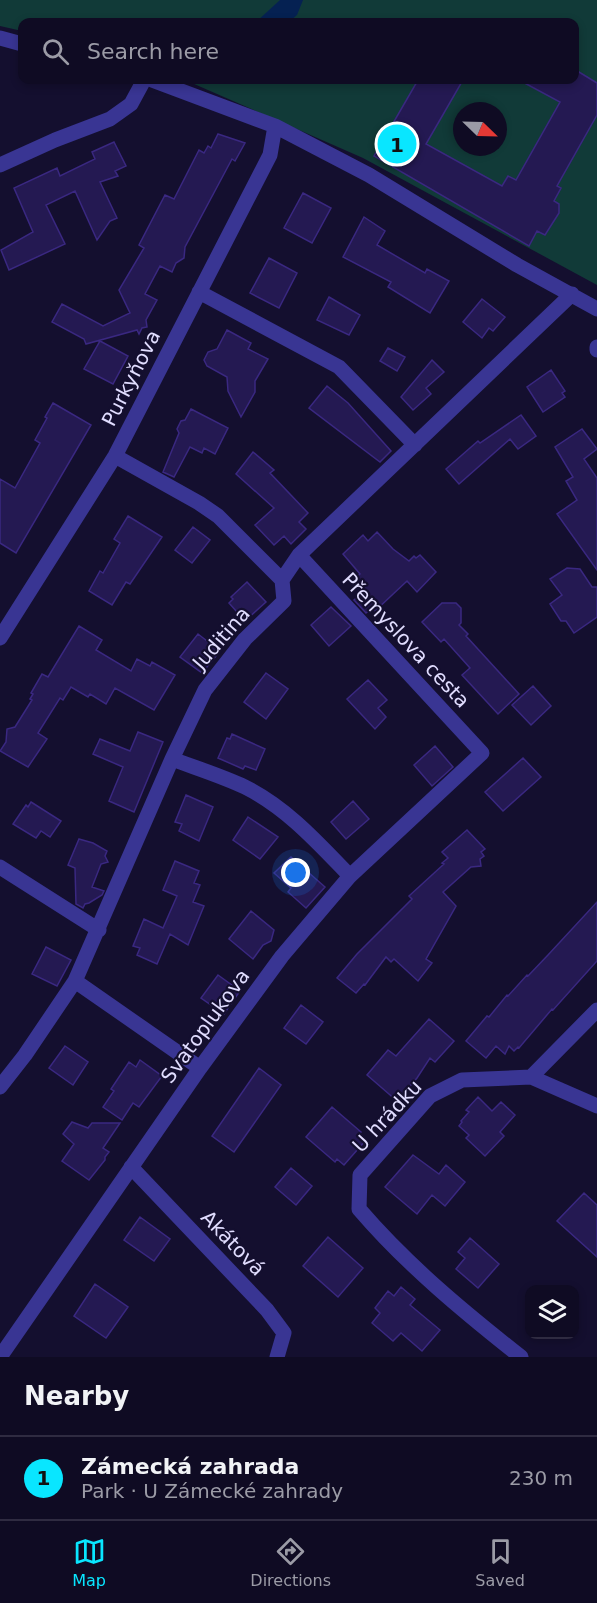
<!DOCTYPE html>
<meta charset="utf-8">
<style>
:root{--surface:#0f0b23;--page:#18142b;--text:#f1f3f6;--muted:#9b9ba6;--line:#2f2b41;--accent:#09e6ff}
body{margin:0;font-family:"DejaVu Sans",sans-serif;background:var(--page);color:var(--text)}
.controls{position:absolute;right:18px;bottom:18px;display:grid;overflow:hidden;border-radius:12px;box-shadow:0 3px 9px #0003}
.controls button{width:54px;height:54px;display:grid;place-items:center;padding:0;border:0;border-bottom:2px solid var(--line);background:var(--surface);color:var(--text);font:30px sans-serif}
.compass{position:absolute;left:453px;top:102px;width:54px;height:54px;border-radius:50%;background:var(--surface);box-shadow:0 3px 9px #0003;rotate:113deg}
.you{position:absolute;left:296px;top:873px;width:21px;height:21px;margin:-15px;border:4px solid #fff;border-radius:50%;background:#1a73e8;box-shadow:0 0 0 9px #1a73e833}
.badge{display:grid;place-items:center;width:39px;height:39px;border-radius:50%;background:var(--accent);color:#111;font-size:20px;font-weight:700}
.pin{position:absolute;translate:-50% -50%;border:3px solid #fff;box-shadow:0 2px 6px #0006}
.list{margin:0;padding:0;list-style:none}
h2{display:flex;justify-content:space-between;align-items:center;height:78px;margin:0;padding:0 24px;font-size:26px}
h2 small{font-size:20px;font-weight:400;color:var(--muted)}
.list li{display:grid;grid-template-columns:39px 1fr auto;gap:18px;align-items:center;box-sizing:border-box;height:84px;padding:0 24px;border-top:2px solid var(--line)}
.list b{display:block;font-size:22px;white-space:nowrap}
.list p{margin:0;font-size:20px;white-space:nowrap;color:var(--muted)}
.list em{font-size:20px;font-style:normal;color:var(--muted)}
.icon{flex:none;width:33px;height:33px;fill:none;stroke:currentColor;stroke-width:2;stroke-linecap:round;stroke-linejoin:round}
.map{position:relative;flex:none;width:597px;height:1357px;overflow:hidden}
.search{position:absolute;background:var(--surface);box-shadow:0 3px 9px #0003;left:18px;right:18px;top:18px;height:66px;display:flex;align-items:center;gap:15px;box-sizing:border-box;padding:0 21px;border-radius:12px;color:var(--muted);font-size:22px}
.sheet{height:162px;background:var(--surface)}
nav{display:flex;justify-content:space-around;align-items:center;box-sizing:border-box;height:84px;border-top:2px solid var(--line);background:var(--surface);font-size:16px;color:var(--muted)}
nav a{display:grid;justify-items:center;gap:3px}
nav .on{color:var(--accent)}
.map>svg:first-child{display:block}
.green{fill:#113a38;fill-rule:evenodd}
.water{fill:#052152}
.building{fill:#241952;stroke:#3a2881;stroke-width:1.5}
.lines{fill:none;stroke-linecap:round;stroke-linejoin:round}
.street{stroke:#393593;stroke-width:15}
.labels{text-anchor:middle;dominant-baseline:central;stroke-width:4.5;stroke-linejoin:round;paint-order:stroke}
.street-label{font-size:20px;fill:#e1ddff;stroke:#140f2f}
</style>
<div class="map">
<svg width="597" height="1357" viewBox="0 0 597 1357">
<rect width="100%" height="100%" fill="#140f2f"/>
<!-- green -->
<path class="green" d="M0,0H597V285L363,158L185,80H574V22H22V31L0,26ZM462,111H498V147H462Z"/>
<!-- water -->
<path class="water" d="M280,0H303L297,15L289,22H256Z"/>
<!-- building -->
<path class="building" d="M574,69L597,83V115L557,186L561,188L554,201L559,204V213L545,235L537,231L529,246L374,156L418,80H463L426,144L502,186L508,176L516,180L560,102L519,80H574Z
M218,134L245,143L235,161L232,159L185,247L184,258L176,263L172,272L160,266L145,294L157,300L146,320L147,327L142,328L139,334L137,330L86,344L84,339L52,322L62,304L103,326L130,313L119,290L144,248L139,245L165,195L174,199L199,150L204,153L208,146L211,148Z
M114,142L126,166L115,171L118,176L100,182L117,218L110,221L97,240L75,191L46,205L65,244L9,270L1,250L33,232L14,188L57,168L60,176L95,159L92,152Z
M303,193L331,208L312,243L284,228Z
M364,217L385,231L377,245L425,273L427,269L449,281L430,313L388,287L391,282L343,257Z
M269,258L297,273L279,308L250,293Z
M329,297L360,315L349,335L317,320Z
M482,299L505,317L493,331L489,328L482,338L463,322Z
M227,330L251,343L248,349L268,359L255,381V392L241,417L228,391L227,377L207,366L204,360L208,352L217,349Z
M100,341L128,356L113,384L84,369Z
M388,348L405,357L397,371L380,361Z
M432,360L444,372L426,388L431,394L413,410L401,397Z
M551,370L565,391L562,393L565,397L543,412L527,387Z
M327,386L348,403L391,451L380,462L309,408Z
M53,403L91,425L16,553L0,543V479L15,488L40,443L35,440L47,418L45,417Z
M191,409L228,428L215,454L204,448L202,453L190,447L174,477L163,472L179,433L177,429L181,421L185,420Z
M521,415L536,436L518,449L510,439L459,484L446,469L478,441L480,443Z
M582,429L597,449L584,459L597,478V570L557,514L577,500L566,481L573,477L555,447Z
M253,452L274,470L270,473L308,513L299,522L306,529L291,544L284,536L274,545L255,525L274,508L236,474Z
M128,516L162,537L130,584L126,582L112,605L89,591L100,571L103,573L120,543L114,539Z
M193,527L210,540L192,563L175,550Z
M377,532L393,549L409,561L414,556L416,558L420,555L436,572L417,592L407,581L375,611L372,608L366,613L354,600L363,592L352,581L360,574L343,554L363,535L368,541Z
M567,568L580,569L592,587H597V617L574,633L566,621H561L550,604L562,595L550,579Z
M247,582L266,602L245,621L229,603L233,599L231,597Z
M442,603H456L461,608V623L459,625L468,634L466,636L519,694L498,714L462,675L470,668L444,639L441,642L422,622Z
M331,607L351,626L329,646L311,625Z
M79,626L102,640L96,650L131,671L137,659L150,666L152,662L175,675L154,710L115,688L106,704L90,694L88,697L71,687L63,700L60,698L38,733L47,739L28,767L0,751L6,742L7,729L15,727L32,700L30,699L33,694L31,693L42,674L48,677Z
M198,634L220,651L202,673L180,657Z
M266,673L288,689L266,719L244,702Z
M368,680L387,700L378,708L386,717L375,729L347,699Z
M533,686L551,706L531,725L512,705Z
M138,732L163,742L134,812L109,801L123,767L93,754L100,739L130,751Z
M232,734L265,749L256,770L245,766L243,769L218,758L227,738L230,739Z
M435,746L453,767L432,786L414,765Z
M523,758L541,777L503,811L485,792Z
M186,795L213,807L199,841L179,831L182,824L175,822Z
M353,801L369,819L346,839L331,822Z
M31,802L61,821L50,837L41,831L36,838L13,824L26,805L28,807Z
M248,817L278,837L260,859L233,840Z
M467,830L485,849L481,852L484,856L480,859L481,866L471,867L443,892L456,906L426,959L432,963L418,981L394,959L391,962L386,957L365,985L364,984L356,993L337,978L357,954L412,899L409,896L444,864L442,863L448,858L442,852Z
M79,839L93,843L107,851L105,856L108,862L101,864L92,887L104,891L102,895L89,903L85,904L83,908L76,904L75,868L68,865Z
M291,857L325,887L306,908L288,892L291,888L274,873Z
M175,861L199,871L194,883L200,885L193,902L204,906L188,945L170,934L157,964L137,955L140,948L133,946L144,919L163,928L177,896L163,890Z
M597,902V961L553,1010L552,1009L519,1048L518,1047L514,1051L509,1046L505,1054L496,1046L486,1058L466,1041L487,1016L489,1017L507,995L508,996L527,975L528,976L548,955Z
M251,911L274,930L271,941L263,945L253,959L229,939Z
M46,947L71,960L57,986L32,974Z
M218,975L240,991L224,1014L201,998Z
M301,1005L323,1022L306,1044L284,1028Z
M429,1019L454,1041L435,1062L430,1058L417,1078L397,1101L367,1075L388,1050L396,1056Z
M65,1046L88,1062L73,1085L49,1068Z
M140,1060L162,1076L139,1107L133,1103L122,1120L103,1107L114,1091L111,1089L129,1062L136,1067Z
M259,1068L281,1085L234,1152L212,1136Z
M478,1097L492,1111L501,1102L515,1115L500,1132L504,1136L485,1156L466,1138L469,1135L459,1126L462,1122L461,1121L469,1112L466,1110Z
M332,1107L361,1132L358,1135L365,1141L344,1165L337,1159L335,1162L306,1137Z
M72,1122L88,1128L92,1123H120L103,1148L109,1152L105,1157V1160L89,1180L62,1161L74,1144L63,1134Z
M413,1155L439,1174L446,1165L465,1182L445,1206L432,1195L417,1214L385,1187Z
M291,1168L312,1186L296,1205L275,1187Z
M584,1193L597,1205V1257L557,1221Z
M140,1217L170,1239L154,1261L124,1240Z
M328,1237L363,1268L338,1297L303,1266Z
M470,1238L499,1264L478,1288L456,1269L465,1258L458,1252Z
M95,1284L128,1307L106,1338L74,1316Z
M401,1287L415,1299L410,1305L440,1330L422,1351L401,1333L393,1341L372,1323L380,1313L375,1308L388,1291L394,1296Z"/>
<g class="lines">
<!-- street -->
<path class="street" d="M0,38L22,44
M152,80L275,126L369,175L517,265L597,309
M0,165L55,140L110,119L131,104L144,80
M199,292L339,367L415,445
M597,347V350
M115,456L199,503L218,516L282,580
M0,638L115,456L270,155L275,126
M172,759C196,768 222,776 245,787C287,808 318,843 350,876
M0,867L99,930
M75,981L200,1068
M531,1077L597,1106
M0,1087L25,1055L75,981L172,759L205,690L245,639L284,601L282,580L299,555L572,294
M131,1167L267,1310L284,1333L277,1357
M0,1357L200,1068L282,956L350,876L482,753L299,555
M521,1357C464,1312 407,1265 359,1209L360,1175L430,1096L462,1080L531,1077L597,1010"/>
</g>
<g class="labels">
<!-- street labels -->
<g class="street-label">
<text transform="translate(131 378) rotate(-63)">Purkyňova</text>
<text transform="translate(221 638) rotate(-49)">Juditina</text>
<text transform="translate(406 640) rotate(47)">Přemyslova cesta</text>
<text transform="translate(205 1026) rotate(-54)">Svatoplukova</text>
<text transform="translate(387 1116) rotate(-47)">U hrádku</text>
<text transform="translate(233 1243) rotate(46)">Akátová</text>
</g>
</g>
</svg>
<div class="controls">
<button><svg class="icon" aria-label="layers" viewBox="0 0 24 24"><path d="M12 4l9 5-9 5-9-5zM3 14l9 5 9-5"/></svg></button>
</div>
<svg class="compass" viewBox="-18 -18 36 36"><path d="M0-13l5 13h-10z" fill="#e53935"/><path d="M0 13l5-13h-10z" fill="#9b9ba6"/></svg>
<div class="you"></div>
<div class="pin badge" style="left:397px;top:144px">1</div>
<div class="search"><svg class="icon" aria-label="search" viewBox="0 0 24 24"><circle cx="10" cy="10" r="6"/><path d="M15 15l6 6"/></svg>Search here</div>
</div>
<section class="sheet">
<h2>Nearby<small></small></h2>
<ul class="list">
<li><span class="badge">1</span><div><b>Zámecká zahrada</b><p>Park · U Zámecké zahrady</p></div><em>230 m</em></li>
</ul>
</section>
<nav>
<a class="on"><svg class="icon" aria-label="map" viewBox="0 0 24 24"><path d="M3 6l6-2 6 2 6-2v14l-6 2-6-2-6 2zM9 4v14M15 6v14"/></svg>Map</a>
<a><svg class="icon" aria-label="directions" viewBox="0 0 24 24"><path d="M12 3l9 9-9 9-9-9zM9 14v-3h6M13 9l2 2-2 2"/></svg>Directions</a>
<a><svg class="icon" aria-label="saved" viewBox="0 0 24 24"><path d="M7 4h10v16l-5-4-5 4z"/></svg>Saved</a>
</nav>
